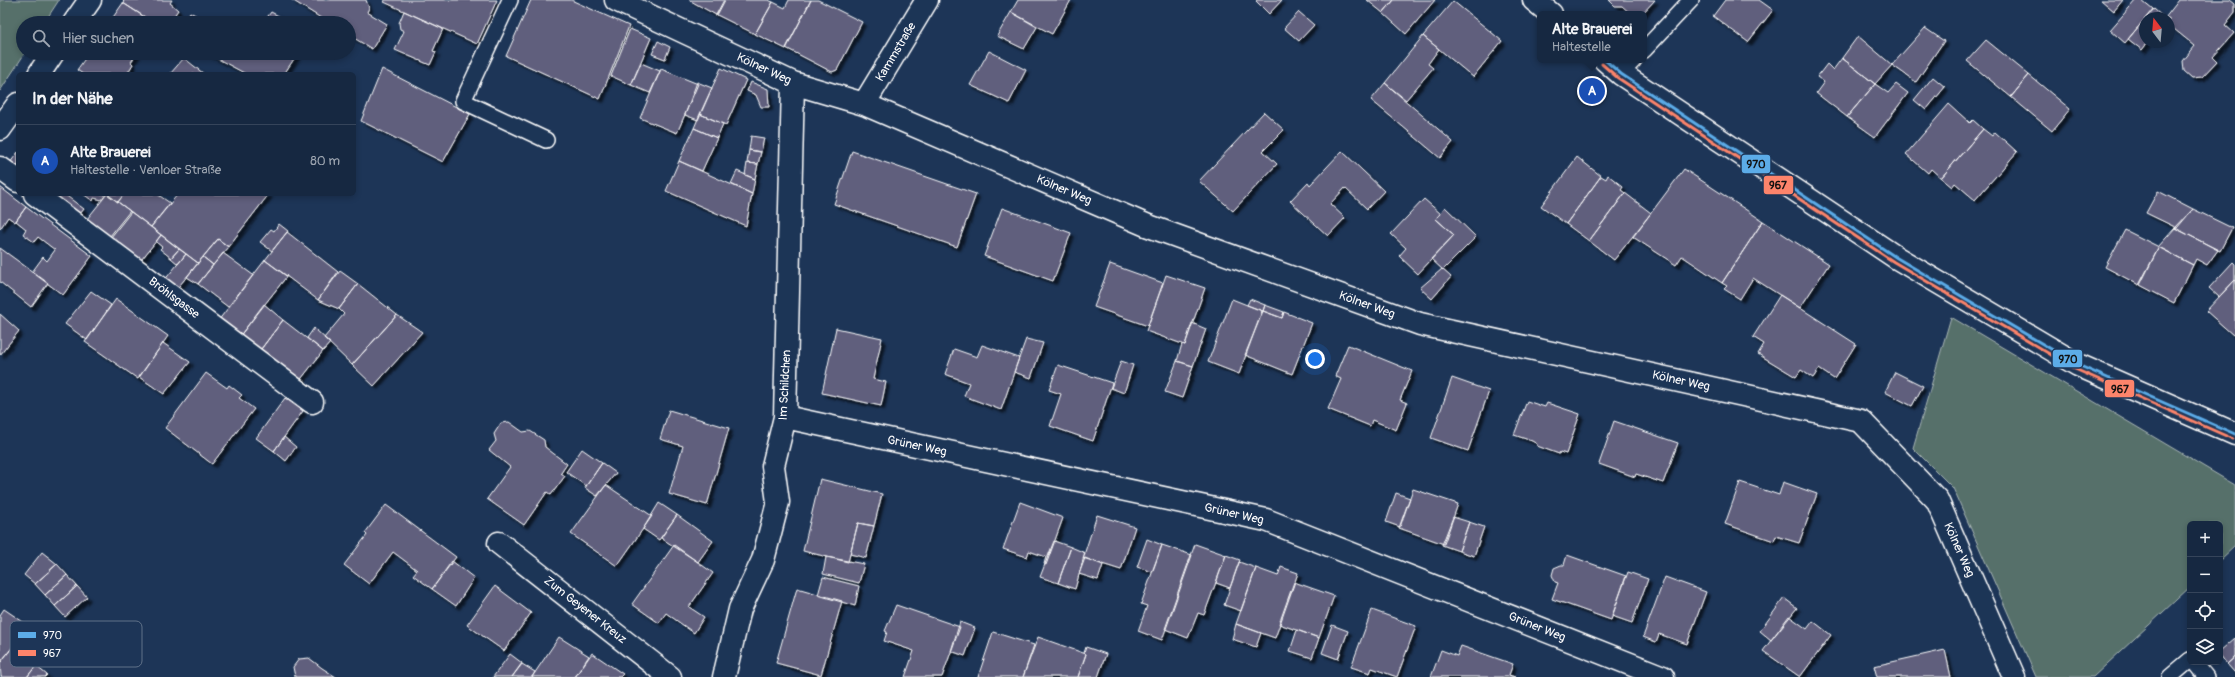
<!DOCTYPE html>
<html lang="de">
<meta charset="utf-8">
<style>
:root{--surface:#162841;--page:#1f3048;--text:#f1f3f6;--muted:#9ea6b1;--line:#35445a;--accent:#db2777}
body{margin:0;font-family:Pangolin,sans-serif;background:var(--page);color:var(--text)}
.controls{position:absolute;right:12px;bottom:12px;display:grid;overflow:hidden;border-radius:6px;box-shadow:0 2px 6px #0003}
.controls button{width:36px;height:36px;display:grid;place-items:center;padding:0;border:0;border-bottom:1px solid var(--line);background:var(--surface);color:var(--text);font:20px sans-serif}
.compass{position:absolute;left:2139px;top:12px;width:36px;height:36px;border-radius:50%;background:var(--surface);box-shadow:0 2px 6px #0003;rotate:344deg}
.you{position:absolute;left:1315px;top:359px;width:14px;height:14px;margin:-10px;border:3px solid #fff;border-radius:50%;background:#1a73e8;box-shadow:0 0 0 6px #1a73e833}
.badge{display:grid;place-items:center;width:26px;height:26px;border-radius:50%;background:var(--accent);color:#fff;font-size:13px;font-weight:700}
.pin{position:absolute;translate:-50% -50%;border:2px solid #fff;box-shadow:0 1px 4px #0006}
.popup{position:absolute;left:1537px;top:11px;width:110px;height:52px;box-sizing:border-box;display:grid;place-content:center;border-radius:6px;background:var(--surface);filter:drop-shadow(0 1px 3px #0005);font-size:13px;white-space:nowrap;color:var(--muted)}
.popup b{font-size:15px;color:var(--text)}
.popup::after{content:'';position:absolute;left:50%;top:100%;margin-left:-8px;border:8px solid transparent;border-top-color:var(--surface)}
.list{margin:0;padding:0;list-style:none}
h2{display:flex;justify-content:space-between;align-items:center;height:52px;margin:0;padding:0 16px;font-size:17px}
h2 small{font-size:13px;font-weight:400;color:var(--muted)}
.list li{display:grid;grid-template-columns:26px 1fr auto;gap:12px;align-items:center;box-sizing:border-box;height:72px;padding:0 16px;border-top:1px solid var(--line)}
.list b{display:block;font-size:15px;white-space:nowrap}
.list p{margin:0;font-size:13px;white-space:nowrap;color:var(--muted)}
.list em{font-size:13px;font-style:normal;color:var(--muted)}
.icon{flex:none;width:22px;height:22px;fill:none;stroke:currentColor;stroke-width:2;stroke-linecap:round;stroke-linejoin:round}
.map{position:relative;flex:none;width:2235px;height:677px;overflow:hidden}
.search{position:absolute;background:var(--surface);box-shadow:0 2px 6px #0003;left:16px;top:16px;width:340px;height:44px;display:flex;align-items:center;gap:10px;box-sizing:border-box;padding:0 14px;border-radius:22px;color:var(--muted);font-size:15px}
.panel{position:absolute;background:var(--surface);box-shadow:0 2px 6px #0003;left:16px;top:72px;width:340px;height:124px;border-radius:6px}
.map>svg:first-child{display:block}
.green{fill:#566f6b;stroke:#aab7b5}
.building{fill:#615e7d;stroke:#fff;filter:url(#shadow)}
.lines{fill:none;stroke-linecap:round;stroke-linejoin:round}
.service-casing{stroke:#fff;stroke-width:18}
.minor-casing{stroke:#fff;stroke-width:25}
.tertiary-casing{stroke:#fff;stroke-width:25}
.service{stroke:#1d3557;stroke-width:15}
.minor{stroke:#1d3557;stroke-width:22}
.tertiary{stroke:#1d3557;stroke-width:22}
.bus-1-casing{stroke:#1d3557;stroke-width:6}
.bus-2-casing{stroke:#1d3557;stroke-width:6}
.bus-1{stroke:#5cace8;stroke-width:3}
.bus-2{stroke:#fd846b;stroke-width:3}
.labels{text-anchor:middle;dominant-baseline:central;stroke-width:4;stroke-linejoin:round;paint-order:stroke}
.street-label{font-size:12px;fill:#fff;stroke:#1d3557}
.key{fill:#1d3557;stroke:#617289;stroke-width:1}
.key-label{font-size:11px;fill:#fff}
.line-badge{stroke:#1d3557;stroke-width:1.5}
.pale-badge-label{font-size:11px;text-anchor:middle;font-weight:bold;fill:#111}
</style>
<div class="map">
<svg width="2235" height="677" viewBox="0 0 2235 677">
<defs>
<filter id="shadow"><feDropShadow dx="3.5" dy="3.5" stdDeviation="1" flood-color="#0009"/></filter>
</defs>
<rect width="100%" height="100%" fill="#1d3557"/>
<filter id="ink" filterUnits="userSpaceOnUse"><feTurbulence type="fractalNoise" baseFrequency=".025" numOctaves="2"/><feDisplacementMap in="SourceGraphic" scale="8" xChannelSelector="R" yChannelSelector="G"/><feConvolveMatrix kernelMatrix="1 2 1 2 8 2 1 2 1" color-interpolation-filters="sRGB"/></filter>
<g filter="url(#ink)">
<!-- green -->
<path class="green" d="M0,0H59L44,23H23V53H25L0,91Z
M1951,317L2235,485V546L2220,560V524H2190V587L2093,677H2036L1953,488L1913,448Z"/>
<!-- building -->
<path class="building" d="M124,0H172L170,3L178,10L169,23H154L123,3Z
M292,0H366L369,8L367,12L387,24L372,49L349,35V23H329Z
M385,0H497L477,44L384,2Z
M531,0H571L629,26L600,99L506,56Z
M689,0H724L716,15Z
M725,0H768L773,2L755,34L717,15Z
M789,0H811L786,49L755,34L773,2L785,8Z
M811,0H818L862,22L837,70L832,72L786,48Z
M1018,0H1071L1052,34L1011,12Z
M1257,0H1282L1269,14L1256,1Z
M1367,0H1394L1383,13Z
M1394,0H1435L1406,34L1383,13Z
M1609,0H1655L1642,14H1631L1622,6H1615Z
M1725,0H1759L1773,10L1748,42L1713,16Z
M2101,0H2123L2114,11Z
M2136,0H2142L2153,9L2125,43L2110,30Z
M2179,0H2230L2235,4V12L2225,25L2234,33L2213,57L2217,61L2202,77L2192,78L2184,71L2183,61L2195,46L2169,25V18H2165Z
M1453,1L1502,41L1473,77L1423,36Z
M123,3L154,23H109Z
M2154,9L2164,18H2146Z
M404,11L443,29L433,51L436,52L430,65L395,50L404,31L400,29L399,23Z
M190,12L210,23H183Z
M271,12L292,23H263Z
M1011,12L1037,27L1024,49L997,36Z
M1299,12L1314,25L1299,41L1284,28Z
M2145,19V42H2148L2142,50L2128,39Z
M1925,28L1944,41L1916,82L1892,65Z
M630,29L651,38L631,85L611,76Z
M1423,36L1439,49L1428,64L1433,68L1406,100L1385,83Z
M1858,36L1892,65L1875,84L1842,58Z
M1986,40L2029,75L2011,97L1967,61Z
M658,41L670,47L665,59L652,54Z
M989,51L1026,70L1009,103L970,85Z
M89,53H137L131,62L133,64L127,74H83L77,70Z
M207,53H298L284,74H246Z
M184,58L204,74H170Z
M1842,58L1875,84L1847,117L1816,93L1824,82L1817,77L1827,64L1833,70Z
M641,63L660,71L650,93L631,85Z
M721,68L746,80L726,125L700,114Z
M382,69L470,114L443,162L361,121Z
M661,69L698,84L677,133L640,118Z
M2029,75L2070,109L2052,131L2011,97Z
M1933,77L1945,87L1926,110L1914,100Z
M697,82L712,88L698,120L685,115Z
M751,82L768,89L769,107H761L756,95L747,91Z
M1385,83L1453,142L1440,158L1371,100Z
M1875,84L1888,93L1896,84L1908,93L1875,137L1847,117Z
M1949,104L1970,123L1973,120L1983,129L1941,178L1931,169L1928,173L1906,154Z
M1264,112L1284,130L1263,151L1277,164L1233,211L1199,181Z
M700,114L723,124L717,138L694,128Z
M694,128L717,138L702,171L679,161Z
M1983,129L1992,136L1995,132L2017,152L1975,200L1955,183L1952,187L1941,178Z
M751,136L764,138L761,152L749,150Z
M749,150L761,152L758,164L747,163Z
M852,151L976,194L957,247L834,204Z
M1342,151L1384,191L1367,209L1345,188L1330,204L1345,218L1328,236L1290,201L1308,182L1310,185Z
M18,152V176L7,167Z
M1577,157L1601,176L1566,224L1541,206Z
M679,161L752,194L746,226L666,191Z
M747,163L758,164L755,179L745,175Z
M1684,169L1763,221L1722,283L1682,256L1676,265L1633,237Z
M737,171L755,179L752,194L731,184Z
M1608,175L1623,187L1621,190L1625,193L1589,241L1566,224L1601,176L1606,179Z
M0,187L26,207L15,222L8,217L0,229Z
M2158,191L2193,209L2177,228L2146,213Z
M1625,193L1651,213L1614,260L1589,241Z
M60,194H64L84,209L76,219L54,202Z
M83,194H106L102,200L94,198L93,201Z
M107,194H124L118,202Z
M107,194L130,211L106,241L83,224Z
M124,194H157L170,203L151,227L118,202Z
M178,194H269L228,247L218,239L198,263L151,227Z
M1424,199L1441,214L1436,219L1454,235L1418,274L1399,256L1406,248L1391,234Z
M26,207L92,256L63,295L32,272L43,257L47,261L55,250L38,237L34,242L23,234L26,229L16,221Z
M1445,207L1476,237L1443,270L1431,259L1454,235L1436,219Z
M1002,208L1071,233L1053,281L984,256Z
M2193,209L2232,228L2220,251L2175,228Z
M131,212L161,235L138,264L107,242Z
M1763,221L1829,264L1800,308L1753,278L1740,299L1724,289L1727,286L1722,283Z
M279,224L288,231L272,251L260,242L271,229L274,231Z
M2175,228L2218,250L2207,265L2196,259L2193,265L2158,247Z
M2125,230L2159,247L2139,285L2105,267Z
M287,232L338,272L318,300L265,260Z
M161,235L179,249L171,258L160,249L162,247L156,242Z
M218,239L229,247L213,265L203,257Z
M2159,247L2193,265L2174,303L2140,285Z
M0,248L48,283L31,307L0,282Z
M179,249L186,254L178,264L171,258Z
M223,253L253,275L228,307L198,284Z
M186,254L198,263L175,291L163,282Z
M203,257L213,265L198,284L187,277Z
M265,260L287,276L239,337L218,321Z
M2233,262L2235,264V280L2219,297L2209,288Z
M1110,264L1163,283L1148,326L1094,307Z
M1442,269L1451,277L1432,299L1420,288Z
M340,271L358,284L339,309L318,300Z
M1166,275L1205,288L1185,345L1146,331Z
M2235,280V333L2233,335L2206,311Z
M358,284L397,315L352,365L324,338L344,314L339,309Z
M91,291L111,305L87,340L65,324Z
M1780,295L1856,344L1834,379L1819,369L1813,378L1801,370L1796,377L1758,354L1764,344L1753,337Z
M116,299L168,336L138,379L85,342Z
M1232,299L1262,311L1239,374L1208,362Z
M1250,299L1265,305L1263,311L1247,305Z
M264,304L283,320L258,353L239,337Z
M1265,305L1284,312L1282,318L1263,311Z
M1263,311L1282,318L1284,312L1312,323L1292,374L1245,355Z
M0,314L19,331L0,355Z
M397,315L422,332L374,386L352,365Z
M283,320L323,351L298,383L258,353Z
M1192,323L1206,329L1193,366L1177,361L1182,344L1185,345Z
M314,328L330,343L323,351L307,338Z
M836,328L882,338L873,379L886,382L881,406L822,393Z
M1026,339L1043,343L1031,378L1014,372Z
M163,343L190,362L164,394L139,377Z
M982,345L1019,358L1001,410L964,396L969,383L945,374L954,349L977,357Z
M1348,345L1412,371L1400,400L1407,403L1396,430L1372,420L1370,426L1328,409L1341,379L1335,376Z
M1121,361L1133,365L1124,393L1111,388Z
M1177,361L1193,366L1182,398L1165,392Z
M1058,365L1112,383L1093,441L1050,426L1061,394L1049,390Z
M1895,372L1923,386L1912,406L1885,392Z
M206,373L227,388L229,385L242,395L239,398L254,409L212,464L165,428Z
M1452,378L1489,391L1468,451L1431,438Z
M285,398L303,411L274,451L256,438Z
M1527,401L1545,407L1547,403L1580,414L1566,454L1560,452L1559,454L1537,446V444L1532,441L1514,435Z
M669,410L729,428L707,505L669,494L683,446L660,439Z
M1614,421L1678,443L1663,483L1636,474L1635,477L1599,464Z
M509,422L523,432L530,431L544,440L545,447L567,464L561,473L565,476L551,495L547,492L524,525L487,499L510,467L489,450L496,441L494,434L501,423Z
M284,437L296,447L286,461L274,451Z
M582,449L602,463L586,486L566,472Z
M602,463L616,473L597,496L585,488Z
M820,479L882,494L874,526L858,523L848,562L803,551Z
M1740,482L1779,495L1783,482L1817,494L1799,543L1776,536L1774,541L1725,524Z
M606,485L652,516L617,566L571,534Z
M1413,489L1458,504L1444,544L1399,528Z
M1396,493L1410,498L1400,527L1386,522Z
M1020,502L1063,518L1046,565L1044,564L1046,557L1029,551L1027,557L1003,549Z
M659,503L677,515L659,540L643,529Z
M386,505L456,557L432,589L413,575L417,570L393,552L369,584L344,565L367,535L365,533Z
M677,515L713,541L698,562L661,538Z
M1097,515L1135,527L1121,570L1083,558Z
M1453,517L1469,522L1459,551L1442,545Z
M1469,522L1484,527L1474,556L1459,551Z
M858,523L874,526L866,558L850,554Z
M1147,539L1162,545L1152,572L1137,567Z
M1054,541L1071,547L1058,583L1040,577Z
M1195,544L1226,555L1204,615L1198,613L1188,638L1165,629Z
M674,545L713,573L689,607L704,617L694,633L666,613L659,623L632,604Z
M1162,545L1192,555L1162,640L1138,631L1147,606L1141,604Z
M1071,547L1085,553L1075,589L1058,583Z
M42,552L57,564L35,584L24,575Z
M1226,555L1240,560L1230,588L1216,583Z
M1567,555L1626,576L1611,620L1552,599L1558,583L1555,582L1552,575L1554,568L1561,565H1564Z
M826,557L864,564L859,583L823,574Z
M1085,558L1103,565L1098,580L1079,574Z
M452,561L474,578L456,606L432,589Z
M1239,562L1256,568L1241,611L1224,605Z
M57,564L67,575L45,595L35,584Z
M1281,567L1298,573L1275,638L1236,624L1256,568L1278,576Z
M1628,572L1648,579L1632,623L1612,616Z
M67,575L77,586L55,606L45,595Z
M823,577L859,586L855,606L818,595Z
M1665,577L1706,592L1687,644L1659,634L1656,642L1643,637Z
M1294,582L1334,596L1319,638L1279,624Z
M77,586L87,597L65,617L55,606Z
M495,586L531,613L504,651L467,625Z
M797,588L842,601L821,675L776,663Z
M1784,598L1797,608L1771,640L1760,631Z
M896,605L960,627L942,677H905L914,651L884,641L887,632L885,631Z
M4,609L29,626L0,663V615Z
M1372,610L1416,626L1397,677L1372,668L1370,673L1351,667Z
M1789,616L1807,629L1813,621L1831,635L1800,677L1763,651Z
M960,622L975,628L965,656L951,651Z
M1236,624L1261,633L1256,647L1232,639Z
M1332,625L1348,631L1338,659L1322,653Z
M29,626L51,647L27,677H1L0,663Z
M1297,630L1319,638L1312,658L1290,651Z
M993,632L1034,645L1023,677H978Z
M559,637L589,656L575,677H532Z
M1038,637L1086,654L1078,677H1023Z
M2235,638V657L2227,664L2220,655V651Z
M1461,646L1513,664L1509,675L1515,677H1431L1441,650L1457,656Z
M1086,647L1106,654L1098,677H1078L1086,654L1084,653Z
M1945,650L1951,677H1877L1874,666Z
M592,653L623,674L620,677H575Z
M510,654L522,663L512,677H493Z
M2235,657V673L2227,664Z
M309,658L322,668L336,677H295L293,667L299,659Z
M522,664L535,672L532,677H512Z
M36,666L47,675L45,677H27Z"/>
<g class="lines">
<!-- service casing -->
<g class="service-casing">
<path id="service" d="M510,0L463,101L546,140
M1644,50L1691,0
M1621,74L1634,60
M2194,662L2206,677
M2170,677L2190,660"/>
</g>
<!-- minor casing -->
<g class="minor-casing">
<path id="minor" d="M616,0L793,83L864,104L1146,225L1420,324L1861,421L1937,500L2014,677
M74,23L90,0
M39,74L53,53
M864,104L927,0
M0,129L18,104
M0,168L18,181
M35,194L312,402
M785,417L1266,520L1663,677
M499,543L670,677
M724,677L740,609L763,560L778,502L773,466L785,417L793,83"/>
</g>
<!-- tertiary casing -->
<g class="tertiary-casing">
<path id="tertiary" d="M1534,0L1551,14
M1605,60L1621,74L1897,258L2078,365L2235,434"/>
</g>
<!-- service -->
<use href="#service" class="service"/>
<!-- minor -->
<use href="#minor" class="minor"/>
<!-- tertiary -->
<use href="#tertiary" class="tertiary"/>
<!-- bus-1 casing -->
<g class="bus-1-casing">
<path id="bus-1" d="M1605,60L1621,74L1897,258L2078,365L2235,434"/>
</g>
<!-- bus-2 casing -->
<g class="bus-2-casing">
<path id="bus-2" d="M1602,64L1618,78L1894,262L2075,369L2233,439"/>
</g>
<!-- bus-1 -->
<use href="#bus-1" class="bus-1"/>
<!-- bus-2 -->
<use href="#bus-2" class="bus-2"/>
</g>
</g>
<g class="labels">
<!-- street labels -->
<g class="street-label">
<text transform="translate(896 52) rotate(-59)">Kammstraße</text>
<text transform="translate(764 69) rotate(25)">Kölner Weg</text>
<text transform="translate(1064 190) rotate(23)">Kölner Weg</text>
<text transform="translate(174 298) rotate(37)">Bröhlsgasse</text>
<text transform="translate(1367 305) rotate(20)">Kölner Weg</text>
<text transform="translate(1681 381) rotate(12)">Kölner Weg</text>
<text transform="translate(785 385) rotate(-87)">Im Schildchen</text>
<text transform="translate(917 446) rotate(12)">Grüner Weg</text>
<text transform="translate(1234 514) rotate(13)">Grüner Weg</text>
<text transform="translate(1959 550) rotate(66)">Kölner Weg</text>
<text transform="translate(585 610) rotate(38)">Zum Geyener Kreuz</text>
<text transform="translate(1537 627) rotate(22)">Grüner Weg</text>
</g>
</g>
<!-- legend -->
<rect x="10" y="621" width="132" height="46" rx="6" class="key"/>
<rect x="18" y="632" width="18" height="6" fill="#5cace8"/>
<rect x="18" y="650" width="18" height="6" fill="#fd846b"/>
<g class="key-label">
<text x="43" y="639">970</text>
<text x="43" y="657">967</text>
</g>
<g class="line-badge">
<rect x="1741" y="154" width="30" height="20" rx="4" fill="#5cace8"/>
<rect x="1763" y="175" width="31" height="20" rx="4" fill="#fd846b"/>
<rect x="2052" y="349" width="31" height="19" rx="4" fill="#5cace8"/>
<rect x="2104" y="379" width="31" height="19" rx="4" fill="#fd846b"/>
</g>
<g class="pale-badge-label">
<text x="1756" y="168">970</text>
<text x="1778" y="189">967</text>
<text x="2068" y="363">970</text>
<text x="2120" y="393">967</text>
</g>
</svg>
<div class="controls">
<button>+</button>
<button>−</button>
<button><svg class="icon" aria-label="locate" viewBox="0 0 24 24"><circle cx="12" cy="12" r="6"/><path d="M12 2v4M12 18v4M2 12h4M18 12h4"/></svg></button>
<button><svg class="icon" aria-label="layers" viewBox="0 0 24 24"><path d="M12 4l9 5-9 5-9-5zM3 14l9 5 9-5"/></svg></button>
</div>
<svg class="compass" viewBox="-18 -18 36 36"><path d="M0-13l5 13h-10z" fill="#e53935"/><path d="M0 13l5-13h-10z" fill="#9ea6b1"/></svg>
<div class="you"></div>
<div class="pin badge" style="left:1592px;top:91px;background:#1a4fb4">A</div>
<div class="popup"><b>Alte Brauerei</b>Haltestelle</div>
<div class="search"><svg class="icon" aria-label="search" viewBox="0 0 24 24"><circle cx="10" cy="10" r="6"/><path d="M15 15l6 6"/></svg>Hier suchen</div>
<section class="panel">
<h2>In der Nähe<small></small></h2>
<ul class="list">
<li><span class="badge" style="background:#1a4fb4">A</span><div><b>Alte Brauerei</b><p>Haltestelle · Venloer Straße</p></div><em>80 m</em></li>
</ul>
</section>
</div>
